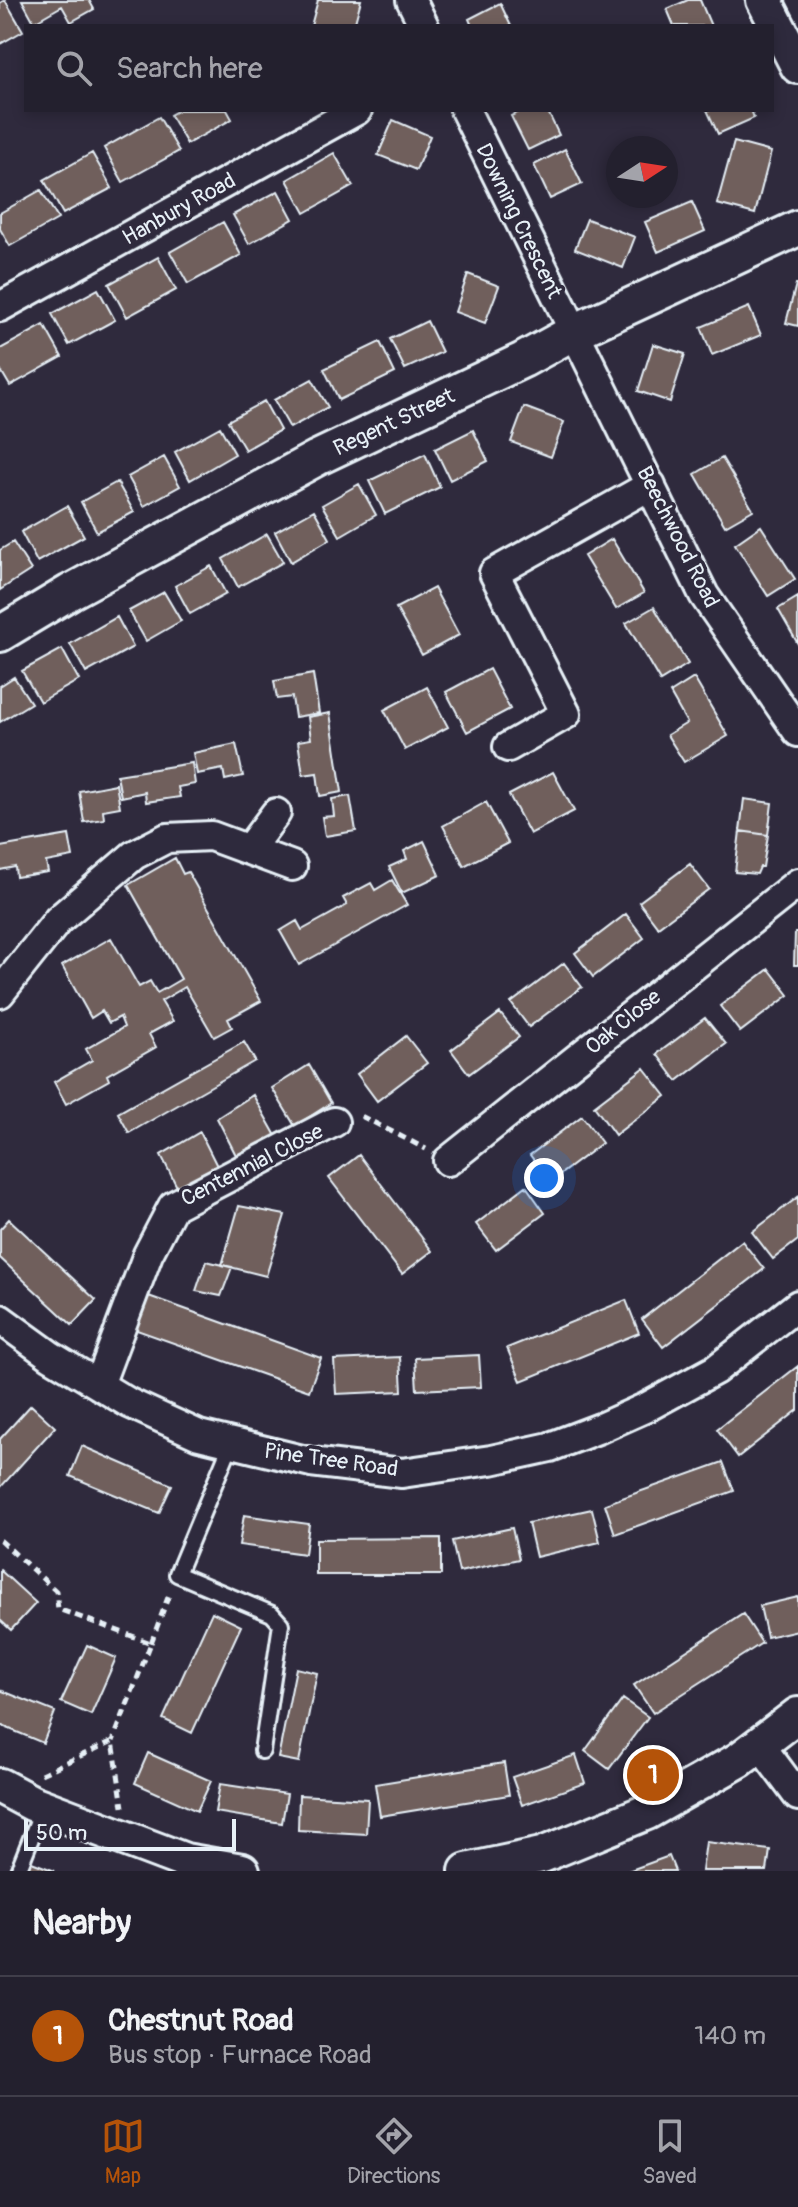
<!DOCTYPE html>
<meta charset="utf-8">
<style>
:root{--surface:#23202e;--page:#2f2d3a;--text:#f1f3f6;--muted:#a3a3aa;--line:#403e4a;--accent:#b45309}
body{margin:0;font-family:Pangolin,sans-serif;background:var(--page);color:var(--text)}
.compass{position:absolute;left:606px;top:136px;width:72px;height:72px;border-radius:50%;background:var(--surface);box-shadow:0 4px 12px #0003;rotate:78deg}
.scale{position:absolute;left:24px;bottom:20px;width:212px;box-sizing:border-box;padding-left:8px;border:4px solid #e8f1f8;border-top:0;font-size:22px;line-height:28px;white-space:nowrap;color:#e8f1f8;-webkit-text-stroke:6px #2f2a3d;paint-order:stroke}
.you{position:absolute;left:544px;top:1178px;width:28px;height:28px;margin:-20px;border:6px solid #fff;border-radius:50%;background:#1a73e8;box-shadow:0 0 0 12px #1a73e833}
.badge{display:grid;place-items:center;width:52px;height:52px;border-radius:50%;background:var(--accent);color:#fff;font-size:26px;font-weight:700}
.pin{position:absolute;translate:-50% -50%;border:4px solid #fff;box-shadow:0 2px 8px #0006}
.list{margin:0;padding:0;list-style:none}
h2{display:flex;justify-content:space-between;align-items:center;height:104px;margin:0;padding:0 32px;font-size:34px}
h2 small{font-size:26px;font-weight:400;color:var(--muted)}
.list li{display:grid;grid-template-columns:52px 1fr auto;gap:24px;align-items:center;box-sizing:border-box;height:120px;padding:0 32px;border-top:2px solid var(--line)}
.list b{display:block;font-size:30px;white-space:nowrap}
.list p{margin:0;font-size:26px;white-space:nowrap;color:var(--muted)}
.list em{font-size:26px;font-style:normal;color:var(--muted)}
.icon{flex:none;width:44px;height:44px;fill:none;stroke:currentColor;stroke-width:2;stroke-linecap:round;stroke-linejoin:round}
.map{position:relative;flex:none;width:798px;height:1871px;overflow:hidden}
.search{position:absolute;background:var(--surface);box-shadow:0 4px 12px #0003;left:24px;right:24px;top:24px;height:88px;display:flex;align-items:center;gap:20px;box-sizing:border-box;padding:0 28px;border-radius:0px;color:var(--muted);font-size:30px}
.sheet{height:224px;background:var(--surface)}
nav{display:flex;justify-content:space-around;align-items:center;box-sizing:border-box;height:112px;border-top:2px solid var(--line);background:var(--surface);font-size:22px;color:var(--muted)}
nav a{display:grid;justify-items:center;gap:4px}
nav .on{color:var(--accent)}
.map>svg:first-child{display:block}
.building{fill:#6f5f5c;stroke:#e8f1f8;stroke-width:2}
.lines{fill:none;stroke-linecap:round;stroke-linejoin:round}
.service-casing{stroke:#e8f1f8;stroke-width:20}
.minor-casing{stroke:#e8f1f8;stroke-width:34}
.tertiary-casing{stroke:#e8f1f8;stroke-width:40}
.path{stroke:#e8f1f8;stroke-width:5;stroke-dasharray:8 6;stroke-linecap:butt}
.service{stroke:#2f2a3d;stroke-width:14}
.minor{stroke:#2f2a3d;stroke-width:28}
.tertiary{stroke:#2f2a3d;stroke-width:34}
.labels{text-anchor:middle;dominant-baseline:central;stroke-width:7;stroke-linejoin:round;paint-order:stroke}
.street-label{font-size:22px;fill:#e8f1f8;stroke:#2f2a3d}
</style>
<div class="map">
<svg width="798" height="1871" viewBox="0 0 798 1871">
<rect width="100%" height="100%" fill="#2f2a3d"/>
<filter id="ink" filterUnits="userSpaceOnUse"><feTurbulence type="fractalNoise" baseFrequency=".0125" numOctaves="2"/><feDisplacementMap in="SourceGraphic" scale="16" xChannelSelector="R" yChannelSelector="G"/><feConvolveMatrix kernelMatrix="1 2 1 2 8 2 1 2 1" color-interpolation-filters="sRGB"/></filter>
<g filter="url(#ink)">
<!-- building -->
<path class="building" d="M5,0L23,31L0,44V3Z
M22,0H89L94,9L71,22L62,6L34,22Z
M318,0H361L354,26H311Z
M688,0H700L711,26H674L667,9Z
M500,3L511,26H472L469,19Z
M179,110H227L232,119L187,144L170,115Z
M523,110H547L559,135L528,150L511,116Z
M707,110H751L754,118L718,134Z
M159,117L179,151L123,182L104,148Z
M393,120L430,136L416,170L378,155Z
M734,142L771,152L755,214L717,204Z
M565,149L582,184L550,199L534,165Z
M92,153L112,188L63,214L44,180Z
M334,153L353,186L305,213L287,180Z
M41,190L58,219L10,246L0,229V213Z
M278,191L293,219L249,244L233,215Z
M692,202L705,231L658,252L645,222Z
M587,219L635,237L623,268L575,249Z
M223,222L241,255L188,284L170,252Z
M158,257L176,290L127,317L109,284Z
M468,274L499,286L485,323L455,312Z
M796,284H798V326L786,323Z
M98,289L115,320L69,345L52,314Z
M749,307L761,335L712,355L701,327Z
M427,321L442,352L405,369L390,339Z
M44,325L62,357L10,386L0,369V349Z
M380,342L395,373L339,400L324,369Z
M653,344L685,354L670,402L638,391Z
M312,379L328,407L290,428L274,400Z
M264,401L280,430L245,450L228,421Z
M524,407L564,422L551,457L511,442Z
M220,427L235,454L190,480L175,452Z
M473,430L488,461L450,480L435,449Z
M425,454L440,487L385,514L369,481Z
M164,457L180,486L144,506L128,477Z
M722,458L753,510L725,526L695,474Z
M117,482L134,512L97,532L81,502Z
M359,484L376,515L340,536L322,505Z
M67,506L84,536L37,562L21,532Z
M314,510L330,539L291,562L275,532Z
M761,526L795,579L768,596L735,544Z
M267,534L283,562L238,587L223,559Z
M612,539L644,593L616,609L584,556Z
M13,542L31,570L0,590V550Z
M211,566L226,594L190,614L175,586Z
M434,588L459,635L422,655L396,608Z
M164,592L181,621L146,641L129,611Z
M798,597V644L778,609Z
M654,607L688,664L660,681L626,623Z
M117,617L133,647L86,673L70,644Z
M62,649L79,680L40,702L22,671Z
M489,669L510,709L467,732L446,692Z
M313,674L319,713L295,717L292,697L277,699L274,681Z
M14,677L31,703L0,722V686Z
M694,678L728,736L684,762L667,735L687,723L670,693Z
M427,687L448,727L405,750L384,710Z
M330,713L342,792L320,796L317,773L303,775L298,741L311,739L308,717Z
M236,744L243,776L225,780L223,769L197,774L193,753Z
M192,763L195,784L178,787L180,797L146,802L145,792L121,797L117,775Z
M553,772L574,811L530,834L509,795Z
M116,784L120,807L103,810L104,819L84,822L79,791Z
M350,796L356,831L325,836L322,817L334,816L332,799Z
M744,799L772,803L768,835L740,831Z
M486,802L508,843L464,866L443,826Z
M740,831L768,835L763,867H760L757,874L735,872Z
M69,835L73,857L46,862L48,872L16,877L15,867L0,870V847Z
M424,841L440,875L402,893L389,867L407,859L404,851Z
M175,858L183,874L188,872L261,1001L228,1019L232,1027L214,1037L185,987L161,1001L173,1021L149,1034L156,1047L107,1075L109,1080L66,1104L54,1082L92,1060L86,1049L124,1027L120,1017L109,1023L102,1011L91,1018L62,966L111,938L139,987L150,981L157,993L181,979L128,885Z
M690,864L709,889L658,927L639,902Z
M392,880L407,905L299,965L280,931L297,921L302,930L347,905L343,898L371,883L375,890Z
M626,914L644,938L593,977L575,953Z
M795,933H798V965H794Z
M564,963L582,987L529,1027L511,1003Z
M769,969L789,995L740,1032L720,1006Z
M500,1013L519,1037L469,1074L451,1050Z
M705,1018L726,1044L677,1081L657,1054Z
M406,1036L427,1063L377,1101L357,1074Z
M244,1042L255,1061L129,1133L118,1113Z
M309,1065L331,1103L295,1126L272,1088Z
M644,1068L666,1096L615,1135L594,1106Z
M253,1095L276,1136L238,1159L217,1118Z
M582,1116L602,1143L550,1182L530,1155Z
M200,1132L221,1174L181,1195L161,1155Z
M359,1155L432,1251L402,1274L329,1178Z
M526,1186L545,1213L496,1250L476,1224Z
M798,1197V1240L773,1259L752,1232Z
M239,1206L285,1215L266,1276L222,1265Z
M9,1219L96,1300L72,1325L0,1258V1229Z
M742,1241L764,1269L663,1347L642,1319Z
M206,1261L232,1267L221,1296L196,1291Z
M143,1294L321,1358L309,1391L131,1328Z
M626,1300L639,1333L521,1381L507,1348Z
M479,1355L481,1387L417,1390L415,1358Z
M400,1357L402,1391L336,1394L334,1360Z
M798,1366V1410L738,1457L717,1429Z
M31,1405L55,1427L0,1488V1439Z
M82,1446L172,1485L159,1513L70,1476Z
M723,1462L734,1491L615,1534L605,1504Z
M592,1509L600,1542L536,1557L528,1523Z
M244,1515L309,1524L305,1554L239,1545Z
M512,1528L519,1559L459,1572L452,1541Z
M441,1538V1575H316V1539Z
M0,1570L36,1603L11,1630L0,1620Z
M798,1597V1630L767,1637L760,1606Z
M212,1612L241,1626L192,1733L163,1719Z
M743,1614L762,1643L653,1713L634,1685Z
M87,1645L116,1658L91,1715L61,1702Z
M296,1668L317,1673L299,1762L278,1758Z
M0,1690L55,1712L43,1743L0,1725Z
M623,1699L648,1717L609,1769L585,1751Z
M148,1753L211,1781L197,1811L135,1783Z
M576,1755L585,1783L522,1805L512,1777Z
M504,1763L509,1795L380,1816L375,1784Z
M220,1784L287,1794L282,1823L215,1812Z
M299,1795L368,1799L366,1834L298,1830Z
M706,1842L770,1850L767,1871H702Z
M669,1856L675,1871H628Z
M29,1861L55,1871H25Z"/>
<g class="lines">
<!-- service casing -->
<g class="service-casing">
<path id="service" d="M231,1444L177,1574L272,1614L281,1624L262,1751
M18,1871L43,1808"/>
</g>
<!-- minor casing -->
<g class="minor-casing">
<path id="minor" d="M411,0L424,26
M465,110L704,595L798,732
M0,307L357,110
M508,747L566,714L494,573L651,485
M249,849L276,813
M0,993L58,920L134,855L167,838L211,836L292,866
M448,1161L798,883
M0,1319L51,1356L129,1403L199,1435L311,1462L402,1473L491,1460L550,1447L600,1428L647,1407L715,1370L798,1305
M99,1385L148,1254L173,1206L334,1122
M760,1745L798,1796"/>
</g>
<!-- tertiary casing -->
<g class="tertiary-casing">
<path id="tertiary" d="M764,0L798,66
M0,634L70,592L317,458L523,360L574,332L798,228
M0,1786L32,1803L185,1861L242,1871
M467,1871L542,1855L647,1812L739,1760L798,1715"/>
</g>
<!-- path -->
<path class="path" d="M361,1116L426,1149
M0,1540L56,1591L58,1609L151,1643L113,1741
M151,1643L170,1592
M41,1774L113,1741L123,1807"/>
<!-- service -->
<use href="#service" class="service"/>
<!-- minor -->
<use href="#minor" class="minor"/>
<!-- tertiary -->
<use href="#tertiary" class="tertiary"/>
</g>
</g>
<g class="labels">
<!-- street labels -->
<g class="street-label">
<text transform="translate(179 209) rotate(-29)">Hanbury Road</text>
<text transform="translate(519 221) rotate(64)">Downing Crescent</text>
<text transform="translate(394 422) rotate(-25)">Regent Street</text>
<text transform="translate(678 537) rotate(63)">Beechwood Road</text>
<text transform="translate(623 1022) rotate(-39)">Oak Close</text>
<text transform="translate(252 1165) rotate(-27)">Centennial Close</text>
<text transform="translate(331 1460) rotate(8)">Pine Tree Road</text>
</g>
</g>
</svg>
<svg class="compass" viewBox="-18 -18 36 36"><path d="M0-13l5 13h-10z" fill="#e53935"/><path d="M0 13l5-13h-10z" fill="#a3a3aa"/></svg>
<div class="scale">50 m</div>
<div class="you"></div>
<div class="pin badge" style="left:653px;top:1775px">1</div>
<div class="search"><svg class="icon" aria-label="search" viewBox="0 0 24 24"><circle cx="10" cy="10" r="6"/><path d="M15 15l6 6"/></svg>Search here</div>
</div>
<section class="sheet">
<h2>Nearby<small></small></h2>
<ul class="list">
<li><span class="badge">1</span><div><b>Chestnut Road</b><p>Bus stop · Furnace Road</p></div><em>140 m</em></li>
</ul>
</section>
<nav>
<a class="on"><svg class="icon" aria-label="map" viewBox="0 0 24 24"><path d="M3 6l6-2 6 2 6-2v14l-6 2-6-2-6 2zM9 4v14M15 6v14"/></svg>Map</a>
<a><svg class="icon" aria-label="directions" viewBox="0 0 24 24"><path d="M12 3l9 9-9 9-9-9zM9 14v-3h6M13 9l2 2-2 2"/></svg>Directions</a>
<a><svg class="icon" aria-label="saved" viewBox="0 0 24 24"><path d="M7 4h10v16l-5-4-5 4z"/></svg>Saved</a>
</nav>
